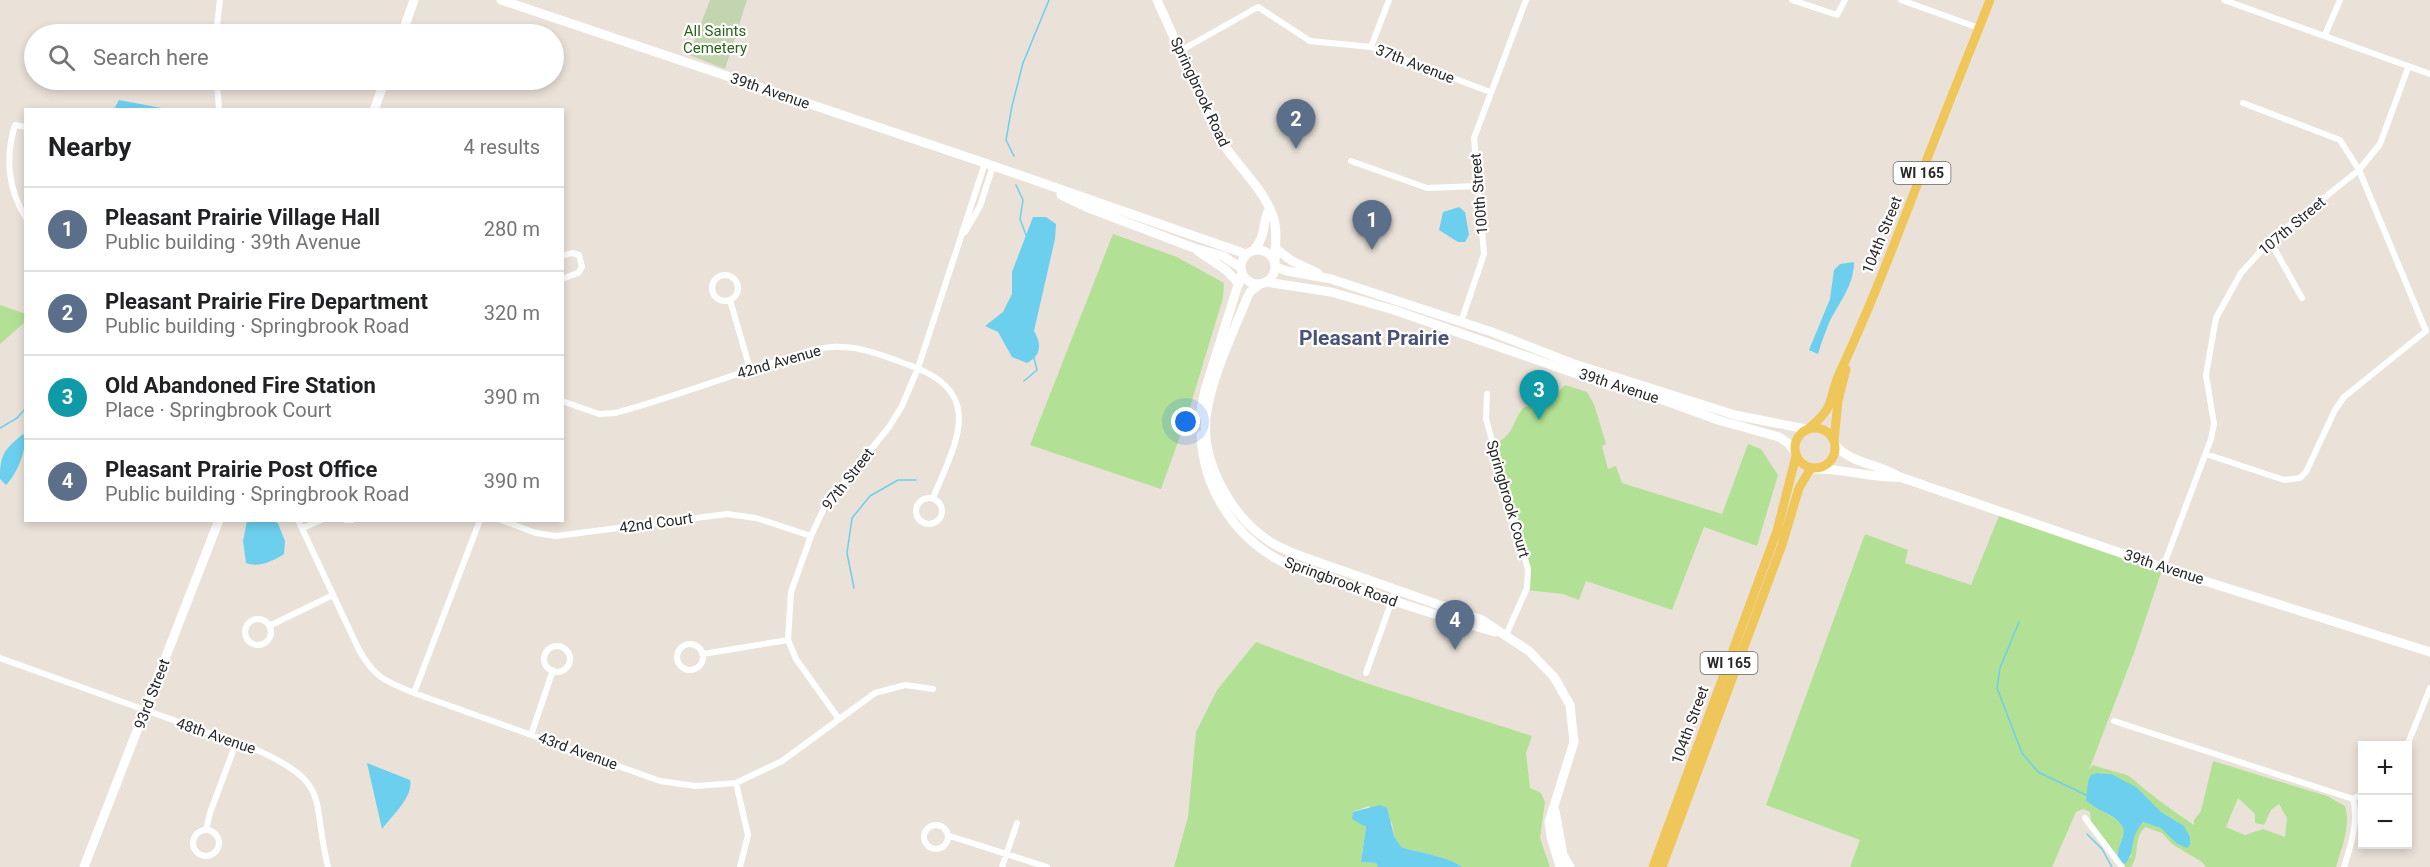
<!DOCTYPE html>
<meta charset="utf-8">
<style>
:root{--surface:#fff;--page:#f2f2f2;--text:#202124;--muted:#757577;--line:#e0e0e0;--accent:#1a73e8}
body{margin:0;font-family:Roboto,sans-serif;background:var(--page);color:var(--text)}
.controls{position:absolute;right:18px;bottom:18px;display:grid;overflow:hidden;border-radius:0px;box-shadow:0 3px 9px #0003}
.controls button{width:54px;height:54px;display:grid;place-items:center;padding:0;border:0;border-bottom:2px solid var(--line);background:var(--surface);color:var(--text);font:30px sans-serif}
.you{position:absolute;left:1186px;top:422px;width:21px;height:21px;margin:-15px;border:4px solid #fff;border-radius:50%;background:#1a73e8;box-shadow:0 0 0 9px #1a73e833}
.badge{display:grid;place-items:center;width:39px;height:39px;border-radius:50%;background:var(--accent);color:#fff;font-size:20px;font-weight:700}
.pin{position:absolute;translate:-50% -50px;filter:drop-shadow(0 2px 3px #0008)}
.pin::after{content:'';position:absolute;top:32px;width:21px;height:18px;background:inherit;clip-path:polygon(0 0,100% 0,50% 100%)}
.list{margin:0;padding:0;list-style:none}
h2{display:flex;justify-content:space-between;align-items:center;height:78px;margin:0;padding:0 24px;font-size:26px}
h2 small{font-size:20px;font-weight:400;color:var(--muted)}
.list li{display:grid;grid-template-columns:39px 1fr auto;gap:18px;align-items:center;box-sizing:border-box;height:84px;padding:0 24px;border-top:2px solid var(--line)}
.list b{display:block;font-size:22px;white-space:nowrap}
.list p{margin:0;font-size:20px;white-space:nowrap;color:var(--muted)}
.list em{font-size:20px;font-style:normal;color:var(--muted)}
.icon{flex:none;width:33px;height:33px;fill:none;stroke:currentColor;stroke-width:2;stroke-linecap:round;stroke-linejoin:round}
.map{position:relative;flex:none;width:2430px;height:867px;overflow:hidden}
.search{position:absolute;background:var(--surface);box-shadow:0 3px 9px #0003;left:24px;top:24px;width:540px;height:66px;display:flex;align-items:center;gap:15px;box-sizing:border-box;padding:0 21px;border-radius:33px;color:var(--muted);font-size:22px}
.panel{position:absolute;background:var(--surface);box-shadow:0 3px 9px #0003;left:24px;top:108px;width:540px;height:414px;border-radius:0px}
.map>svg:first-child{display:block}
.green{fill:#b2e195;fill-rule:evenodd}
.cemetery{fill:#c3d4b1}
.water{fill:#6ccfed}
.lines{fill:none;stroke-linecap:round;stroke-linejoin:round}
.stream{stroke:#6ccfed;stroke-width:1.5}
.street{stroke:#fff;stroke-width:6}
.secondary{stroke:#fff;stroke-width:9}
.primary{stroke:#efc65a;stroke-width:9}
.labels{text-anchor:middle;dominant-baseline:central;stroke-width:4.5;stroke-linejoin:round;paint-order:stroke}
.shield{fill:#fff;stroke:#686868;stroke-width:1.5}
.shield-label{font-size:14px;font-weight:bold;fill:#282828}
.park-label{font-size:15px;fill:#2c631a;stroke:#fff}
.street-label{font-size:15px;fill:#282828;stroke:#fff}
.district-label{font-size:21px;font-weight:bold;fill:#495378;stroke:#fff}
</style>
<div class="map">
<svg width="2430" height="867" viewBox="0 0 2430 867">
<rect width="100%" height="100%" fill="#eae2d9"/>
<!-- green -->
<path class="green" d="M1113,234L1177,257L1224,283L1223,298L1187,417L1161,489L1030,445Z
M0,305L26,314L25,322L0,344Z
M1565,385L1587,392L1594,404L1606,444L1602,446L1608,469L1616,466L1622,483L1722,514L1748,444L1761,449L1778,475L1757,546L1704,527L1672,610L1586,581L1579,600L1563,594L1526,590L1529,578L1493,443C1513,439 1512,422 1523,408L1552,398Z
M1999,516L2163,567L2134,653L2089,770L2093,765C2100,768 2126,774 2129,776C2150,794 2171,810 2194,825V820L2201,811L2213,761L2327,796L2345,806C2351,826 2342,847 2336,867H2206L2202,862L2172,844L2162,833L2145,827C2132,841 2141,853 2131,867H2122L2120,864L2131,857C2131,842 2133,834 2143,822L2162,828L2176,843L2184,826L2161,812L2111,774L2097,773L2090,804C2098,809 2123,820 2124,830C2124,839 2117,849 2116,859L2091,823L2090,812L2083,809L2076,812L2052,867H1850L1860,840L1766,805L1865,534L1908,550L1905,563L1971,585ZM2238,798L2255,814V823L2264,825L2271,810L2279,804L2287,818L2285,837L2263,829L2245,835L2226,827Z
M1256,642L1363,682L1532,736L1526,753L1530,788L1541,793L1545,802L1540,838L1550,867H1462C1448,856 1419,853 1401,847L1394,836L1392,823L1368,806L1353,812L1366,826L1361,862L1376,863L1378,867H1174L1188,817L1196,732L1217,690Z"/>
<!-- cemetery -->
<path class="cemetery" d="M710,0H747L725,69L689,55Z"/>
<!-- water -->
<path class="water" d="M119,100L167,109H114Z
M1459,207L1465,212L1469,235L1465,242H1458L1439,230L1443,212Z
M1033,217H1046L1056,224L1055,239L1034,331C1042,344 1041,356 1027,363L1012,357L998,332L985,326L1003,312L1012,294V272Z
M1854,262C1854,286 1839,302 1829,323C1825,333 1821,343 1818,354L1809,350L1830,299L1834,270L1840,264Z
M23,434L25,436C26,452 17,474 6,485L0,479C0,454 4,450 23,434Z
M247,521H277L285,541L284,554C273,561 259,568 246,563L243,541Z
M367,763L410,780C414,796 392,816 382,829Z
M2097,773L2111,774L2136,787L2161,812L2184,826L2190,837V845L2187,848L2176,843L2161,828L2143,822C2128,840 2136,851 2126,863L2120,864C2111,851 2129,837 2122,826C2114,813 2096,811 2086,800L2088,782L2091,775Z
M1380,805L1387,808L1394,836L1401,847C1419,853 1448,856 1462,867H1378L1376,863L1361,862L1366,827L1352,819L1353,812Z"/>
<g class="lines">
<!-- stream -->
<path class="stream" d="M1014,156L1006,140L1012,106L1023,63L1049,0
M1016,185L1023,200L1020,219L1026,235
M1024,381L1037,370L1034,358
M0,428L17,418L26,408
M854,588L847,553L852,518L870,496L898,480H916
M2019,622L2000,668L1997,688L2022,753L2038,772L2086,795
M2087,834L2102,849L2112,867"/>
<!-- street -->
<path class="street" d="M1792,0L1837,15L1845,0
M1901,0L1979,28
M2224,0L2430,74
M216,34L220,0
M2325,35L2340,0
M1371,47L1389,0
M1180,51L1258,7L1310,41L1371,47L1490,92
M217,80L219,110
M2243,103L2340,140L2359,170L2426,331
M26,127L15,125C5,157 8,190 26,218
M1351,161L1427,188L1477,186
M965,232L980,206L993,166
M2270,241L2302,298
M562,256L572,253L579,255L582,267L578,273L562,279
M712 288a13 13 0 1 1 26 0a13 13 0 1 1-26 0Z
M730,300L750,369
M1461,322L1484,254L1474,138L1526,0
M1487,394L1486,419L1528,569L1527,588L1506,635
M562,401L599,414L615,413C671,398 725,377 781,360C800,354 822,345 843,347C866,348 887,357 909,365C987,392 956,442 933,498
M2206,454L2284,480L2300,478L2306,472L2335,410L2344,397L2426,331
M916 511a13 13 0 1 1 26 0a13 13 0 1 1-26 0Z
M298,520L359,650C375,678 385,681 414,693L660,781L696,786L736,783L782,761L875,693L905,685L933,689
M346,520H352
M501,520L536,533L556,536L727,514L756,518L811,536
M303,528L321,520
M2163,567L2211,439L2214,424L2206,375L2216,318L2241,273L2270,241L2359,170L2380,144L2408,68
M245 632a13 13 0 1 1 26 0a13 13 0 1 1-26 0Z
M269,626L333,595
M677 657a13 13 0 1 1 26 0a13 13 0 1 1-26 0Z
M544 659a13 13 0 1 1 26 0a13 13 0 1 1-26 0Z
M703,654L788,640
M0,658L257,750C333,784 311,799 328,867
M1366,673L1396,589
M414,693L480,520
M839,719L796,659L788,640L791,592L811,536L824,508L889,427L902,406L918,368L985,163
M2114,721L2353,799
M531,735L553,670
M2407,746L2430,688
M736,783L748,835L740,867
M2085,818L2122,867
M924 837a12 12 0 1 1 24 0a12 12 0 1 1-24 0Z
M206,830L210,813L236,743
M193 843a13 13 0 1 1 26 0a13 13 0 1 1-26 0Z
M950,836L1047,867
M1002,867L1017,823
M2344,867C2351,845 2359,821 2353,799L2362,794"/>
<!-- secondary -->
<path class="secondary" d="M501,0L985,163L1246,254
M1157,0L1219,138C1236,165 1262,186 1273,216C1278,229 1275,249 1275,263
M402,34L414,0
M374,110L385,80
M1061,195L1086,207L1194,248L1223,256L1241,268
M1275,248L1292,261L1318,273
M1241 267a17 17 0 1 1 34 0a17 17 0 1 1-34 0Z
M1254,250C1268,233 1261,223 1269,210
M1198,251L1226,270L1239,284
M1276,267L1287,271L1331,279L1492,332L1574,364L1735,415L1806,429
M1266,282L1331,292L1394,310L1608,385L1652,396L1718,420L1779,437L1788,443L1795,452
M1260,284L1250,292L1247,298C1233,333 1213,374 1207,411C1198,458 1230,515 1269,541C1278,547 1288,551 1298,555L1482,620L1529,651L1554,677L1570,705L1574,742L1549,822L1551,837L1560,867
M1200,415L1205,390L1242,272
M1201,435C1203,486 1232,534 1277,559C1302,573 1332,580 1359,589C1404,605 1449,619 1495,632
M1835,445C1853,465 1878,463 1900,477L2173,571L2430,652
M1815,469C1844,468 1872,479 1900,477
M1555,811L1563,855L1570,867
M84,867L219,520"/>
<!-- primary -->
<path class="primary" d="M1795 448a20 20 0 1 1 40 0a20 20 0 1 1-40 0Z
M1809,428C1838,405 1827,398 1841,370C1874,299 1901,226 1929,154C1949,102 1970,51 1990,0
M1834,441L1838,401L1846,369
M1653,867L1777,531L1796,456
M1662,867L1782,545L1799,488L1811,468"/>
</g>
<g class="labels">
<!-- shield labels -->
<g class="shield">
<rect x="1893.5" y="162" width="57" height="22" rx="4.5"/>
<rect x="1700.5" y="652" width="57" height="22" rx="4.5"/>
</g>
<g class="shield-label">
<text x="1922" y="173">WI 165</text>
<text x="1729" y="663">WI 165</text>
</g>
<!-- park labels -->
<g class="park-label">
<text x="715" y="31">All Saints<tspan x="715" dy="17">Cemetery</tspan></text>
</g>
<!-- street labels -->
<g class="street-label">
<text transform="translate(1415 64) rotate(21)">37th Avenue</text>
<text transform="translate(770 91) rotate(19)">39th Avenue</text>
<text transform="translate(1200 92) rotate(65)">Springbrook Road</text>
<text transform="translate(1479 194) rotate(-95)">100th Street</text>
<text transform="translate(2292 226) rotate(-40)">107th Street</text>
<text transform="translate(1882 235) rotate(-68)">104th Street</text>
<text transform="translate(779 362) rotate(-16)">42nd Avenue</text>
<text transform="translate(1619 386) rotate(18)">39th Avenue</text>
<text transform="translate(848 479) rotate(-52)">97th Street</text>
<text transform="translate(1508 499) rotate(74)">Springbrook Court</text>
<text transform="translate(656 523) rotate(-8)">42nd Court</text>
<text transform="translate(2164 567) rotate(18)">39th Avenue</text>
<text transform="translate(1341 582) rotate(20)">Springbrook Road</text>
<text transform="translate(152 694) rotate(-69)">93rd Street</text>
<text transform="translate(1690 725) rotate(-70)">104th Street</text>
<text transform="translate(216 736) rotate(19)">48th Avenue</text>
<text transform="translate(578 751) rotate(20)">43rd Avenue</text>
</g>
<!-- district labels -->
<g class="district-label">
<text x="1374" y="338">Pleasant Prairie</text>
</g>
</g>
</svg>
<div class="controls">
<button>+</button>
<button>−</button>
</div>
<div class="you"></div>
<div class="pin badge" style="left:1372px;top:250px;background:#5c6f8a">1</div>
<div class="pin badge" style="left:1296px;top:149px;background:#5c6f8a">2</div>
<div class="pin badge" style="left:1539px;top:420px;background:#0f9aa8">3</div>
<div class="pin badge" style="left:1455px;top:650px;background:#5c6f8a">4</div>
<div class="search"><svg class="icon" aria-label="search" viewBox="0 0 24 24"><circle cx="10" cy="10" r="6"/><path d="M15 15l6 6"/></svg>Search here</div>
<section class="panel">
<h2>Nearby<small>4 results</small></h2>
<ul class="list">
<li><span class="badge" style="background:#5c6f8a">1</span><div><b>Pleasant Prairie Village Hall</b><p>Public building · 39th Avenue</p></div><em>280 m</em></li>
<li><span class="badge" style="background:#5c6f8a">2</span><div><b>Pleasant Prairie Fire Department</b><p>Public building · Springbrook Road</p></div><em>320 m</em></li>
<li><span class="badge" style="background:#0f9aa8">3</span><div><b>Old Abandoned Fire Station</b><p>Place · Springbrook Court</p></div><em>390 m</em></li>
<li><span class="badge" style="background:#5c6f8a">4</span><div><b>Pleasant Prairie Post Office</b><p>Public building · Springbrook Road</p></div><em>390 m</em></li>
</ul>
</section>
</div>
